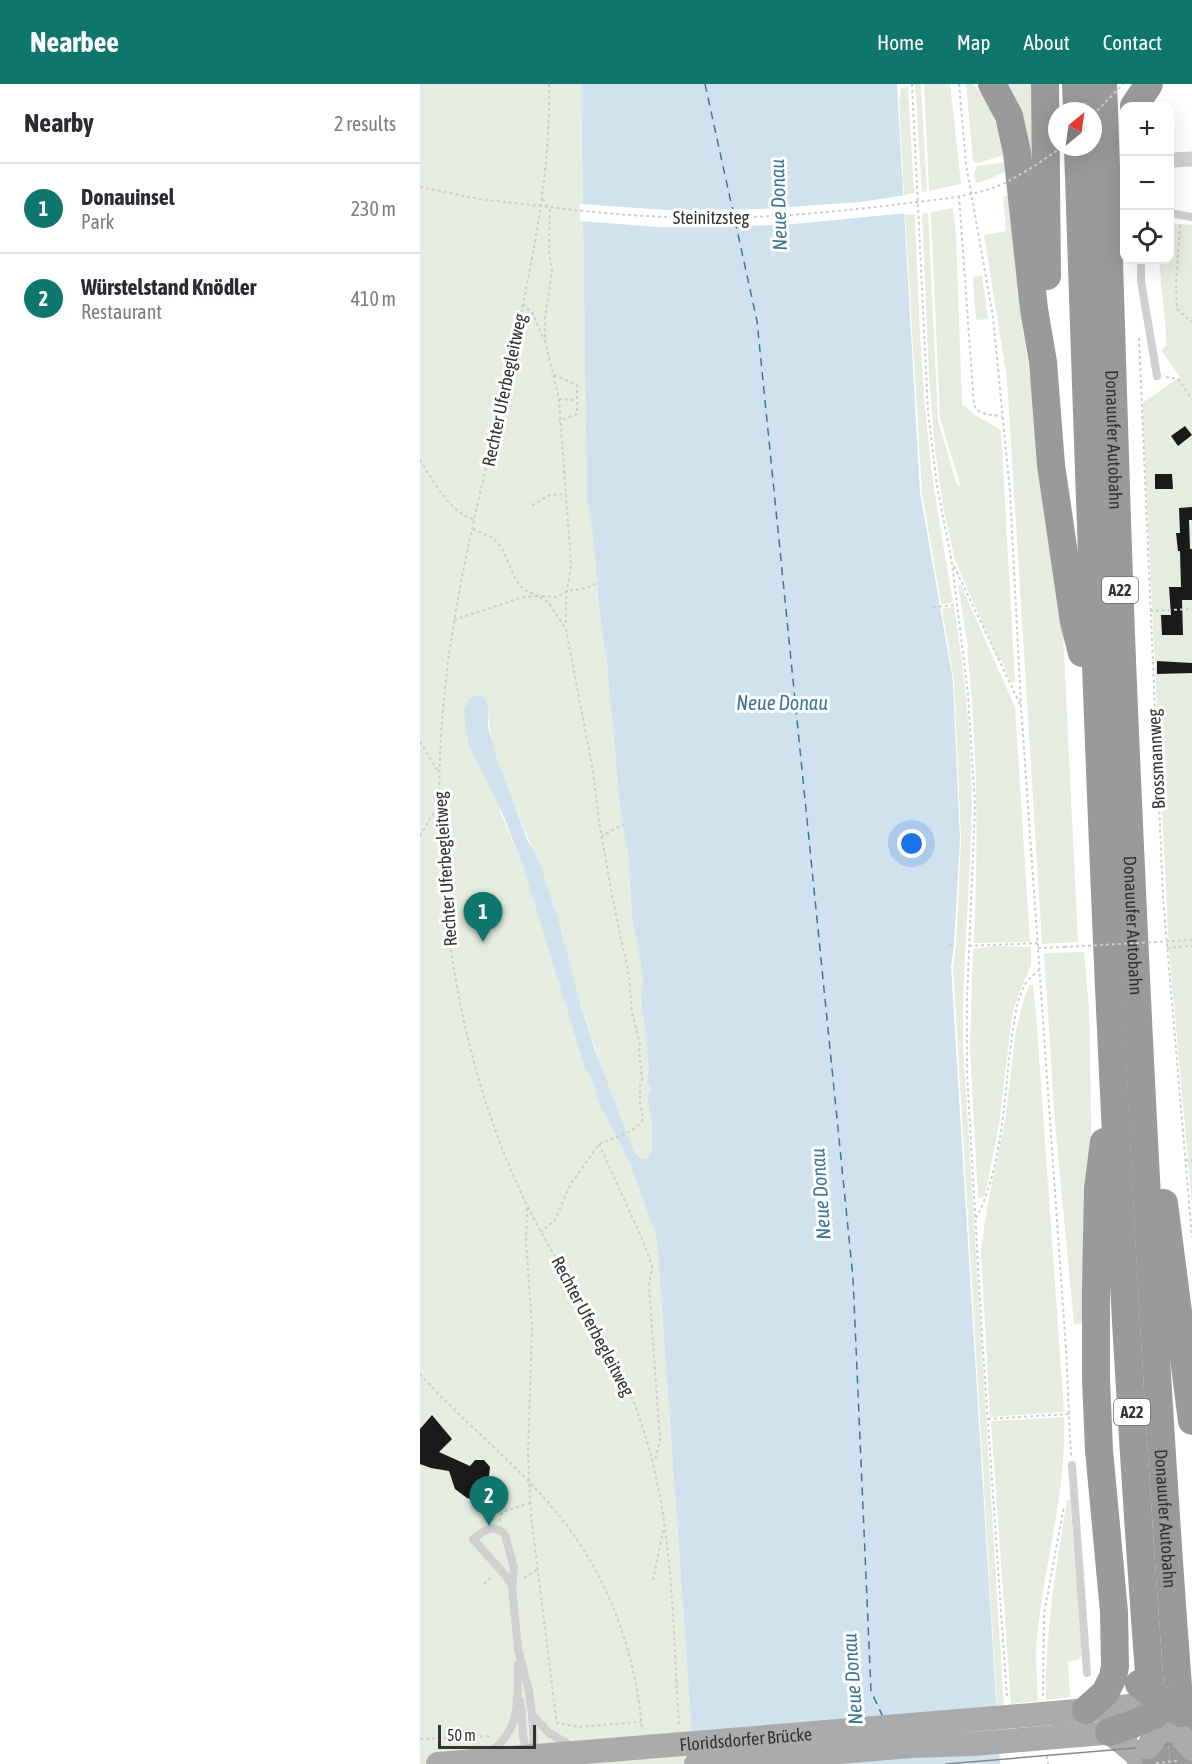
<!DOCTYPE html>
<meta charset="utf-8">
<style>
:root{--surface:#fff;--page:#f7f7f7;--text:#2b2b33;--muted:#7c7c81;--line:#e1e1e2;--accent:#0f766e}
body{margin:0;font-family:"Asap Condensed",sans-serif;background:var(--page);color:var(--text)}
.controls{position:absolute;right:18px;top:18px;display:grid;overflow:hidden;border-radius:12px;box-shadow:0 6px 24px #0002}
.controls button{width:54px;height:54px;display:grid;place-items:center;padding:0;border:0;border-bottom:2px solid var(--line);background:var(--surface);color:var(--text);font:30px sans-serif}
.compass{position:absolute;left:628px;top:18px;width:54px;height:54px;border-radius:50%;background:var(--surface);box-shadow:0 6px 24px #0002;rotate:29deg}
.scale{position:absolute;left:18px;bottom:15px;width:98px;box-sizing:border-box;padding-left:6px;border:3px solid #333;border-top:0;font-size:16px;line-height:21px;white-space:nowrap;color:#333;-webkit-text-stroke:4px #fff;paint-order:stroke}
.you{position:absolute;left:492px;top:760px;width:21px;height:21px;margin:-15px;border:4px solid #fff;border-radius:50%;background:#1a73e8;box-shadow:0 0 0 9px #1a73e833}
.badge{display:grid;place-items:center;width:39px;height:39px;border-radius:50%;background:var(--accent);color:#fff;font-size:20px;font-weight:700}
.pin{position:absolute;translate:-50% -50px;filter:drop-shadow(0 2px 3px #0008)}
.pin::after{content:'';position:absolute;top:32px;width:21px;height:18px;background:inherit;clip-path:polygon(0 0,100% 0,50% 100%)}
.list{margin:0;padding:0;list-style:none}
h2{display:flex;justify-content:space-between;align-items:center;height:78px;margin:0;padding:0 24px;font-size:26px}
h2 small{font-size:20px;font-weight:400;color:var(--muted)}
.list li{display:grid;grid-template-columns:39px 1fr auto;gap:18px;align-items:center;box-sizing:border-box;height:90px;padding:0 24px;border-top:2px solid var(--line)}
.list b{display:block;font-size:22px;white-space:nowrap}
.list p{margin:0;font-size:20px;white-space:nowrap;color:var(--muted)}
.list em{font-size:20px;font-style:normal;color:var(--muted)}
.icon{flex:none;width:33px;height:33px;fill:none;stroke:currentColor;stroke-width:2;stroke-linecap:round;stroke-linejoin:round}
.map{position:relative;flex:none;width:772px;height:1680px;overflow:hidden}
header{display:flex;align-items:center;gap:36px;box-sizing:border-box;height:84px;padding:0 30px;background:var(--accent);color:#fff}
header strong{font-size:28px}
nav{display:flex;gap:33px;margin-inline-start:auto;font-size:21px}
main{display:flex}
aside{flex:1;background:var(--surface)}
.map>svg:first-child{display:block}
.green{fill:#e6ecdf}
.water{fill:#cfe2ee}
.pier{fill:#fff}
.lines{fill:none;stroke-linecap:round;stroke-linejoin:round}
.ferry{stroke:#3f7597;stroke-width:1.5;stroke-dasharray:8 6;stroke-linecap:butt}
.building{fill:#1a1a1a}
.path{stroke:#cdcdcd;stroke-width:2;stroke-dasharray:3 3;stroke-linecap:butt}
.lane{stroke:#d0d0d0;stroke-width:8}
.street{stroke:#d0d0d0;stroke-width:15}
.primary{stroke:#ababab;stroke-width:24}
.highway{stroke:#9a9a9a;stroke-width:28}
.tram{stroke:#888;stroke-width:1.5}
.path-bridge{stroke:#cdcdcd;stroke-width:2;stroke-dasharray:3 3;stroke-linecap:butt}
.primary-bridge{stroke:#ababab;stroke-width:24}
.highway-bridge{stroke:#9a9a9a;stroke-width:28}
.labels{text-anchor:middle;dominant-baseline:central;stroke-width:6;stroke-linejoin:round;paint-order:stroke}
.shield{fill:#fff;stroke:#707070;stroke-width:1.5}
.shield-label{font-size:16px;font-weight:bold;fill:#333}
.street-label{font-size:18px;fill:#333;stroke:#fff}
.water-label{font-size:20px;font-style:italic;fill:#3f7597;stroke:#fff}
</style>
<header>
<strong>Nearbee</strong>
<nav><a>Home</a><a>Map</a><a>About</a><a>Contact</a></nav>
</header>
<main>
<aside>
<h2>Nearby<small>2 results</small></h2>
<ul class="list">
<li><span class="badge">1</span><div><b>Donauinsel</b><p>Park</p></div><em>230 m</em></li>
<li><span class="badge">2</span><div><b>Würstelstand Knödler</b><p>Restaurant</p></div><em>410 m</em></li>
</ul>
</aside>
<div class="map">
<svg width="772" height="1680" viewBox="0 0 772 1680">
<rect width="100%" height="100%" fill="#fff"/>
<!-- green -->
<path class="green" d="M0,0H161L167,416L174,459L178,515L187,581L201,733L208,771L212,832L223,893L221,915L229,986L227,998L231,1005L227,1014L232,1034V1067L227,1074L224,1075L215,1070C196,1021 177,973 162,924C150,887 144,849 131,813C118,777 103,742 89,707C79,679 68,653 68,623V697L102,780L164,982L173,998L178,1018L210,1079L237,1155L274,1680H0Z
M495,0H501L507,107L502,108Z
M504,0H530L541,100L509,107Z
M546,0H553C572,20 578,45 585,71L558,79L553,77Z
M583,0H613L619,69L607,76Z
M488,3L494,109L484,111L479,17L481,4Z
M588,78L591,85L567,96L556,99L554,90L557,82Z
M595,109L600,224L641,507L658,858L622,860L587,295L564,151L586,147L583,113Z
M533,124L536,151L542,321C549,323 552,330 558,333C569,339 571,339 581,347L595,597L593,599L590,597L582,577L578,575L535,476L523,423L515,365L509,293L502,130L508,129L518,336L536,398L541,403L520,335L511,128Z
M495,130C498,204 500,278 508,353C513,408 524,464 533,519L521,520L502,409L485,131Z
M750,139L772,141V1121L749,866L722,319L760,293L741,266L747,261L739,176H750Z
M562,191L568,235L556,236L553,193Z
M538,501H541L595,623L610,858L554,859C558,759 558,663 547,564L551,565L548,563Z
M534,523C546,597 554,674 551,750C549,820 542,890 543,960L584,1623H577L533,883L536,860L541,756L534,597L522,525Z
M576,862L611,863V881L599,909L592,932L580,1034L566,1107L563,1114H558L550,963L553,865Z
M664,868L669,923L672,1089L663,1239L654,1240L635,1039L624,869Z
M610,900L613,902L616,929L644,1328L570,1333L561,1166L567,1124L585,1036L596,946L604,915Z
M644,1333C647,1408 624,1479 617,1553C615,1574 617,1596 618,1617L591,1620L571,1337Z
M647,1416H650L662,1571L658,1576L648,1577L650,1613L626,1616C625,1546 636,1485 647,1416Z"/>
<!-- water -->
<path class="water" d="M161,0H477L500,408L533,597L540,755L534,862L531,882L580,1680H274L237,1155L210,1079L178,1018L173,998L164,982L102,780L84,733L48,659L44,628L49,614L59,611L65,615L68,623V642L77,674L108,757L118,775L138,834L161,922L174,963L215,1070L223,1075L227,1074L232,1067V1035L227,1014L231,1005L227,998L229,986L221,915L223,893L212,832L208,771L201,733L187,581L178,515L174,459L167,416Z"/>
<!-- pier -->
<path class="pier" d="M486,111L487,129L374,140L308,143H239L160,137V120L246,126L342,125L440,118Z"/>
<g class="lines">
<!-- ferry -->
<path class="ferry" d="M285,0L337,237L433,1194L451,1607L463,1633"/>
</g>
<!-- building -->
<path class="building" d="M765,342L772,351L758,362L751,352Z
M735,390H752L753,405H735Z
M772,423V436H769L770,465H772V516H762L763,551H742L741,531H751L749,503H761L760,467H758L756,449H760L759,424Z
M737,577L772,579V589L737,590Z
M12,1331L32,1355L19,1368L50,1382L55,1376H64L70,1383L69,1392L62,1397L68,1415L55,1416L47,1414L35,1405L29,1387L11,1384L0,1380V1345Z"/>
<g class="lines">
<!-- path -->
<path class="path" d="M129,0C131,94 110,186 91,278C71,366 47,455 33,544C19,631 15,720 24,808C34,915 59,1022 106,1119C141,1191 192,1254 218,1330C254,1429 252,1537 259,1641
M492,0L508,327L517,402L532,479L548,610L555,721L547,916V989L562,1252L587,1614
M539,0L546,80L573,233L590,408L601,622L646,1265L651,1372
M0,103L59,115
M539,112L554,321C558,331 572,331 582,332
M123,115L130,127L129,168L132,187L125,234V257L139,315L151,481L146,513V542
M760,141L756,200L757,225L772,238
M103,220L113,230L124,256
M719,254L743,813L772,1153
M134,291L157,301V330L139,337
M746,293L758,295L772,315
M139,315L157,316
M0,376C12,395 32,432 55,435
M112,421L130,411L145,410
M53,445L73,454L82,464L96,496L103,505L118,512L137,513L147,507L167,504L177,499
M534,482L600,620
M513,523L537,521
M730,527L772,525
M34,536L103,513L118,512L128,518L146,545L173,687L179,738L195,827L209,891L212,929L220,960L219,967L222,995L220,1002V1019L223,1034L221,1039L211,1047L179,1060L150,1101L135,1136L121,1148
M0,658L19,689
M0,752L18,721
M181,753L203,740
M529,861L534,862
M549,862L618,859
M618,864L644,863
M747,864L772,862
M179,1060L223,1157L232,1182L229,1203L240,1355L235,1377
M765,1076H772
M107,1124L106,1157L112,1242L108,1369L111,1431L136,1634L137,1639L160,1643L221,1638
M556,1134C581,1088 584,1019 590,967C593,947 595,916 606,899C609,894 615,890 619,886
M0,1290C41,1336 91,1375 131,1422C185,1483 216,1566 222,1646
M568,1335L649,1330
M80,1437L82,1428L110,1419
M104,1494L117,1486
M233,1496L244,1443
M64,1500L73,1492
M623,1612L624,1530L644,1422
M0,1655L72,1652
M627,1672L628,1680"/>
<!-- lane -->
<path class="lane" d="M750,129L772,133
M721,176V197L737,292
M652,1381L667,1589
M92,1502L85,1491L53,1455L64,1447L73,1444L81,1447L85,1451L94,1484L92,1502L98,1565L109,1607L112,1631L129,1649L150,1661
M100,1617C104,1634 100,1654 108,1670
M112,1668L114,1655L112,1633
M69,1669C102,1645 97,1617 98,1580"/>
<!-- street -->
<path class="street" d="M753,76L772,75"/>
<!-- primary -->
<path class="primary" d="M634,1629L711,1622
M689,1648L716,1670L720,1680
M636,1653L708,1647
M18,1680L214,1664
M276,1680L491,1662L553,1660"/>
<!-- highway -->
<g class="highway">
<path d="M572,0L589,32L597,68L614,225L623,278L631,381L654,538L662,569"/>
<path d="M625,0L627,192"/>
<path d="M656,0L657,27"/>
<path id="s1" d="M683,0C691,208 695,417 704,625C719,977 736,1329 764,1680"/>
<path d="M714,22L729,0"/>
<path d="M658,63C676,602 693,1142 736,1680"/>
<path d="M744,1119L772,1337"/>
<path d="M666,1626L685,1609L693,1593L695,1582L694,1528L679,1366L676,1295V1204L678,1105L684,1058"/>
<path d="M689,1648L712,1640"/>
</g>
<!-- tram -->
<path class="tram" d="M526,1680L728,1663L772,1657"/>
<!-- path-bridge -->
<path class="path-bridge" d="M673,31L703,0
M59,115C122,122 185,131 249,133C324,136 398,130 472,121C507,116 547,115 580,101C602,91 622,77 642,63
M644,863L772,856
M736,1679L757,1677"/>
<!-- primary-bridge -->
<g class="primary-bridge">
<path d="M711,1622L754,1613"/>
<path d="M753,1643L772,1665"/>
<path d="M553,1660L636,1653"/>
<path d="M728,1663L742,1644"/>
<path id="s2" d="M214,1664L634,1629"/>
</g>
<!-- highway-bridge -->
<path class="highway-bridge" d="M719,1600L739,1616
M759,1612L748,1622L761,1629
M712,1640L735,1631"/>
</g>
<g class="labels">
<!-- shield labels -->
<g class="shield">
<rect x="682" y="493" width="36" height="26" rx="4.5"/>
<rect x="694" y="1315" width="36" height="26" rx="4.5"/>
</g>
<g class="shield-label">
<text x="700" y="506">A22</text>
<text x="712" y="1328">A22</text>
</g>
<!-- street labels -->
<g class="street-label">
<text x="291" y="133">Steinitzsteg</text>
<text transform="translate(84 306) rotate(-78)">Rechter Uferbegleitweg</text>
<text stroke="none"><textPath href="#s1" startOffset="356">Donauufer Autobahn</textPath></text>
<text transform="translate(736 675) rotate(-93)">Brossmannweg</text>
<text transform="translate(25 785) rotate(-94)">Rechter Uferbegleitweg</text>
<text stroke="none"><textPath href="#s1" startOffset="842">Donauufer Autobahn</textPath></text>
<text transform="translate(173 1242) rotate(62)">Rechter Uferbegleitweg</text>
<text stroke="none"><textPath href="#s1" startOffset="1436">Donauufer Autobahn</textPath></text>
<text stroke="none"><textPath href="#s2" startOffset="112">Floridsdorfer Brücke</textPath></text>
</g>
<!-- water labels -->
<g class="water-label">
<text transform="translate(358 121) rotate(-92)">Neue Donau</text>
<text x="362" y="618">Neue Donau</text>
<text transform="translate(400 1110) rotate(-94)">Neue Donau</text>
<text transform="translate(432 1595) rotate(-94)">Neue Donau</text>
</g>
</g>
</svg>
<div class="controls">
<button>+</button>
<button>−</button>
<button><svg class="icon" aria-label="locate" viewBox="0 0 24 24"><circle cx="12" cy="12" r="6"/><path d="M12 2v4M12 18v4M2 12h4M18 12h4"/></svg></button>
</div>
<svg class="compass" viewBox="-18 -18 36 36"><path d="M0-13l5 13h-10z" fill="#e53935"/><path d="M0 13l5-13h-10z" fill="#7c7c81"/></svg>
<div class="scale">50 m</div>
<div class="you"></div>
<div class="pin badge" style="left:63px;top:858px">1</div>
<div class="pin badge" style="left:69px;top:1442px">2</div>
</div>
</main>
